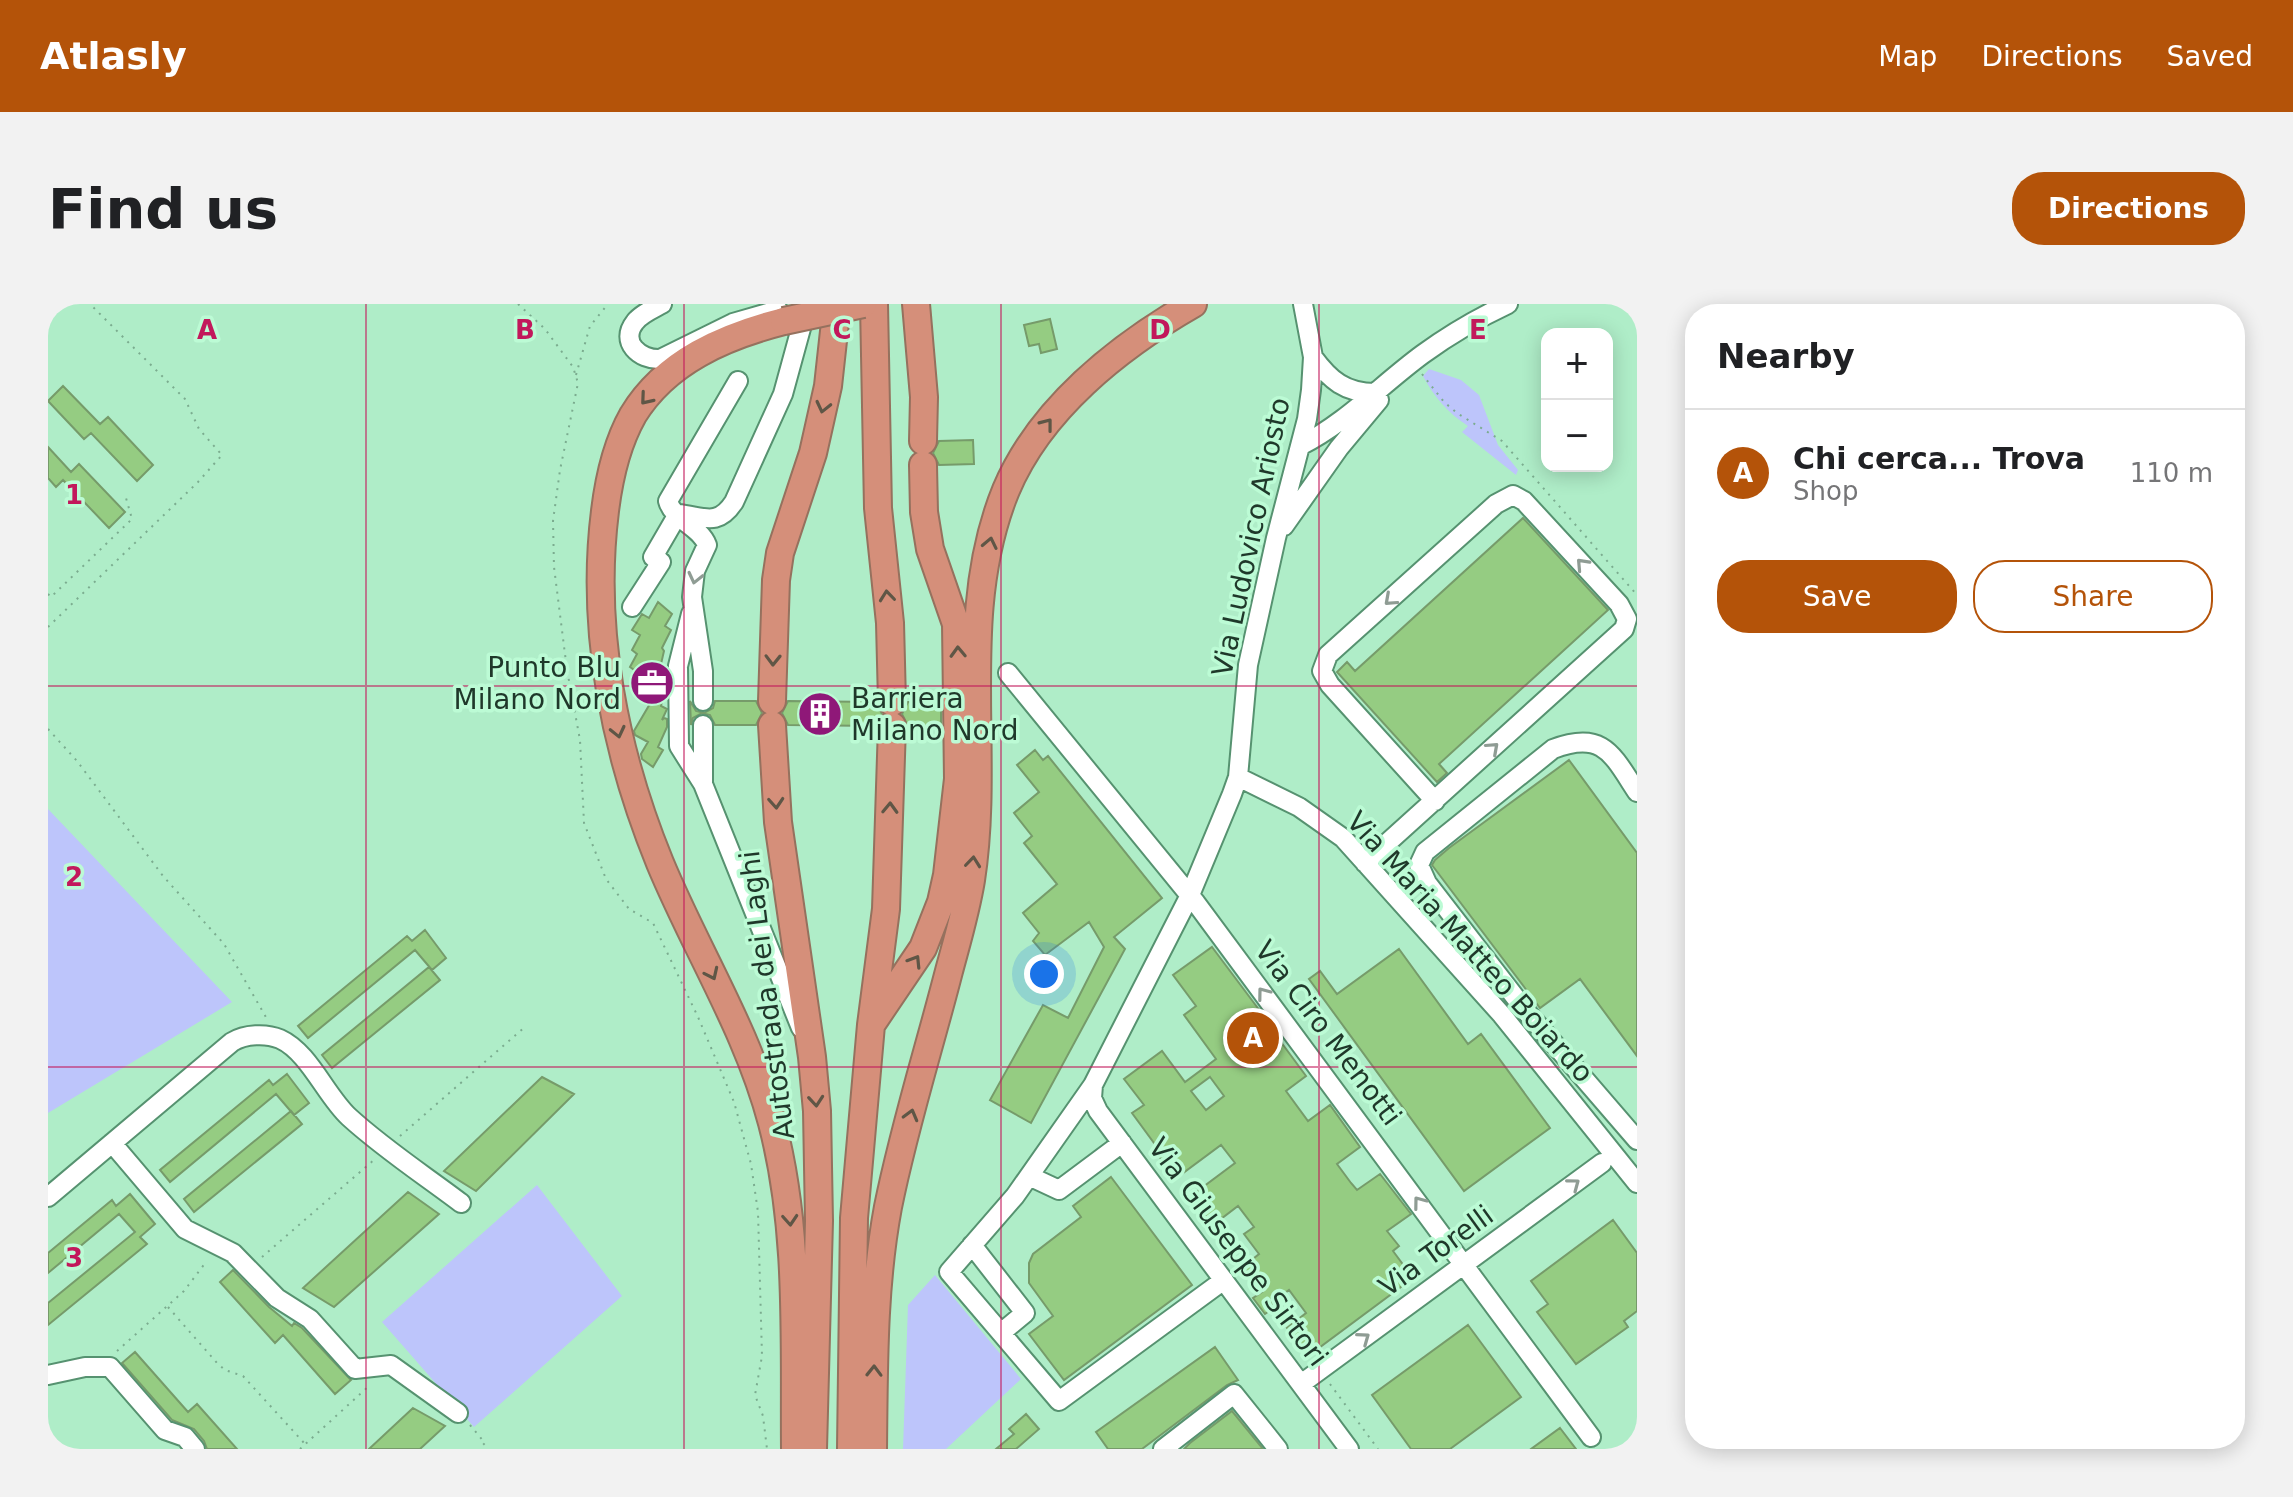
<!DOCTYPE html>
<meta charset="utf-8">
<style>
:root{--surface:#fff;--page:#f2f2f2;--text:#202124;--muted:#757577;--line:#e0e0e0;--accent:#b45309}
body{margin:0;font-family:"DejaVu Sans",sans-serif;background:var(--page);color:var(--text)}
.controls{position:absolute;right:24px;top:24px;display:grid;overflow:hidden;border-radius:16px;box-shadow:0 4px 20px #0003}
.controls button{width:72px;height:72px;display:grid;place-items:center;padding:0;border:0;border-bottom:2px solid var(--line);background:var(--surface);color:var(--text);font:40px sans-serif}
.you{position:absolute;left:996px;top:670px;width:28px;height:28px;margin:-20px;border:6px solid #fff;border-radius:50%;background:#1a73e8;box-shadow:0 0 0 12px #1a73e833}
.badge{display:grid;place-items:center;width:52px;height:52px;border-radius:50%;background:var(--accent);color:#fff;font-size:26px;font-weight:700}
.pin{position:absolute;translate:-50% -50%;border:4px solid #fff;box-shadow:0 2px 8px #0006}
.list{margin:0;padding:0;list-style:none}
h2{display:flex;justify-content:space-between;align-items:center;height:104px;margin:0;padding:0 32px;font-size:34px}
h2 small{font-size:26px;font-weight:400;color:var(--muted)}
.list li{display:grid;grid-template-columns:52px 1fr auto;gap:24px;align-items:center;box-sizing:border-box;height:128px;padding:0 32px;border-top:2px solid var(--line)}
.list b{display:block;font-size:30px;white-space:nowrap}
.list p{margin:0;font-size:26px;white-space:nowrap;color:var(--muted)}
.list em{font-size:26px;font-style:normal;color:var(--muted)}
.actions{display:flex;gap:16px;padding:24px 32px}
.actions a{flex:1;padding:18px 0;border:2px solid var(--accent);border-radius:32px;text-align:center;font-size:28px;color:var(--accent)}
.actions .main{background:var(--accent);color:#fff}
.map{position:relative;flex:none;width:1589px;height:1145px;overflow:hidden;border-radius:32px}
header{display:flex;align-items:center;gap:48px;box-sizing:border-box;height:112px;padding:0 40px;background:var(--accent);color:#fff}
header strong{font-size:38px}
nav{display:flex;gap:44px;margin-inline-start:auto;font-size:28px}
.intro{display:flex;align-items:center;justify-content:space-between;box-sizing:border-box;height:192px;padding:0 48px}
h1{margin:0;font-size:56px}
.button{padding:20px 36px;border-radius:32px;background:var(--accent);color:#fff;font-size:28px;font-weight:700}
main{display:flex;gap:48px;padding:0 48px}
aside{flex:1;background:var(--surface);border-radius:32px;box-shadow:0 4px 20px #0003}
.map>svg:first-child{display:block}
.green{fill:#bdc5fb}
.building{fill:#95cc82;stroke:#769b6a;stroke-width:2;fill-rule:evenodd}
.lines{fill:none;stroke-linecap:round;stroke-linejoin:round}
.minor-casing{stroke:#569270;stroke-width:22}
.highway-casing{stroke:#95715e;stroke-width:30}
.path{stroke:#7bac8f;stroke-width:2;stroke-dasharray:2 6;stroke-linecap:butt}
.minor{stroke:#fff;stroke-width:18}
.highway{stroke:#d58f7a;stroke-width:26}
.highway-bridge-casing{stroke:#95715e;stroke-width:30;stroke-linecap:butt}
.highway-bridge{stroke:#d58f7a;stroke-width:26}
.oneway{stroke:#5f5646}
.oneway2{stroke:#8f9c94}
.grid{fill:none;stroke:#c2185b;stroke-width:2;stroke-opacity:0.55}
.labels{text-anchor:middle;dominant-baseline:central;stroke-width:7;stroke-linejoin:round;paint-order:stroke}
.street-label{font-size:28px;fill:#1f382a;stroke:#bcfbd5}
.poi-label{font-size:28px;fill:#1f382a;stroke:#bcfbd5;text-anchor:end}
.grid-label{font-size:26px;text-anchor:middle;font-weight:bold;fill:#c2185b;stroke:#bcfbd5;stroke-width:7;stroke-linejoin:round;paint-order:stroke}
</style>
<header>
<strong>Atlasly</strong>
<nav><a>Map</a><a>Directions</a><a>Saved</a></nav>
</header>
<div class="intro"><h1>Find us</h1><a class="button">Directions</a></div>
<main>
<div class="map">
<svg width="1589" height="1145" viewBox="0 0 1589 1145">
<rect width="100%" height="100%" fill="#afedc8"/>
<!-- green -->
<path class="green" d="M1381,65L1413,76L1431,91L1450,141L1470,166L1468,171L1414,128L1420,122C1399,108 1387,94 1375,72Z
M0,505L184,698L0,809Z
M489,881L574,992L426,1123L334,1018Z
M887,971L973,1075L898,1145H855L860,1001Z"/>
<!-- building -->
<path class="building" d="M1002,15L1009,45L993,49L991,40L981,42L976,21Z
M15,82L52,120L60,113L105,161L89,177L43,129L36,135L0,97Z
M925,136L926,160L891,161L885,149L891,137Z
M0,143L23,168L31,160L77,208L61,224L15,176L8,183L0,174Z
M1475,214L1560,306L1391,460L1399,469L1389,478L1289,368L1299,358L1307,367Z
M610,298L624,310L617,322L623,326L614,344L616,347L613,360V380L618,374L613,402L619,405L614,416L616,414L619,415V423L610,443L615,446L605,463L594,455L593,450L600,438L587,431L586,427L603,398L589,389L597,374L582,363L589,350L584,346L592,331L584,326L594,310L601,314Z
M642,397L648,407L656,409L665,404L667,397H708L714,409L708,421H667L662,411L654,409L645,414L643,421Z
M740,397L828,398L834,410L828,422L740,421L734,409Z
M860,398H893V422H860L854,410Z
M987,446L995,456L1000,452L1114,594L1066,633L1077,645L983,819L942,796L995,701L1020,714L1056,643L1041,618L997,651L985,637L991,629L975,609L1009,580L976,539L984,532L966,509L991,488L969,461Z
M1521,456L1589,549V752L1532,675L1492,704L1384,561L1387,556L1401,544Z
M377,626L398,654L384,666L367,646L260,734L250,722L359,632L364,637Z
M1164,643L1212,707L1190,723L1208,749L1230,734L1258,772L1238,787L1260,817L1282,801L1312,843L1289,860L1303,879L1309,886L1332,870L1363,910L1339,927L1351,942L1345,947L1365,974L1260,1052L1239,1024L1258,1009L1241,986L1224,999L1227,1003L1217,1010L1205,994L1214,988L1195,963L1211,950L1196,930L1206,923L1190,902L1165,921L1143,892L1187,859L1173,841L1127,875L1111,852L1114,850L1084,809L1096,801L1076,775L1114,747L1137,778L1168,755L1136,711L1148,702L1125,671ZM1162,773L1176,792L1158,806L1143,787Z
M1351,645L1420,740L1433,730L1502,824L1416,887L1261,675L1272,667L1289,690Z
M381,663L392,676L284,764L274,751Z
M239,770L261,799L246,811L228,790L122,878L112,866L221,776L225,781Z
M494,773L526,790L428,887L396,867Z
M243,807L254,820L146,908L136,895Z
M1063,873L1144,981L1016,1076L981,1030L1005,1012L981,979V959L985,950L1033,913L1025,902Z
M360,888L391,910L286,1003L255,984Z
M82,890L107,920L92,933L99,940L0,1021V999L87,928L71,910L0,969V949L64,896L68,902Z
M1565,916L1589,949V1007L1576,1017L1580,1023L1528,1060L1489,1008L1500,1000L1483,977Z
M185,966L221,1003L244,1022L246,1019L254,1024L303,1076L287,1090L235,1031L227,1039L172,978Z
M1420,1021L1473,1093L1402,1145H1363L1324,1091Z
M1167,1043L1190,1076L1179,1081L1094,1145H1060L1048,1128Z
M87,1048L140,1108L149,1100L189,1145H159L156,1137L146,1125L124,1116L74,1059Z
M365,1104L397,1122L372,1145H321Z
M1184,1107L1215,1145H1136L1142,1139Z
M978,1110L991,1125L968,1145H948L966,1130L961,1125Z
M1512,1124L1528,1145H1483Z"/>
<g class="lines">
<!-- minor casing -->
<g class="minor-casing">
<path id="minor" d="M614,0C605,5 593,10 587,18C571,38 592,56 612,55L685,19L730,6
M1265,53C1282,76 1297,89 1327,89
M1252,142C1298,119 1334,80 1375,50C1401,31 1430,14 1460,0
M630,210C655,212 669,224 686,198L735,90L758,6
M1236,222L1291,144L1331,96
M584,303L613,258L605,253L630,210
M643,310L630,362L631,442L655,480
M960,369L1148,599L1543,1133
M655,397V367L644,293L647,267L659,241C652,222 625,216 620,197L690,77
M655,421V480L753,724
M1190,473L1251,503L1295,534L1454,711L1589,879
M1589,488C1564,450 1555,426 1505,445L1377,548L1371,561L1379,579L1477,706L1589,836
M1317,559L1576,325L1579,315L1571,300L1476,197L1465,191L1448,200L1280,351L1274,367L1282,381L1387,497
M1045,781L1044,794L1050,807L1301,1145
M64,839L137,925L185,949L229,994L262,1015L307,1065L343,1061L410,1109
M981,872L1011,886L1074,839
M0,893L184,738C197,730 218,729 232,735C261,748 278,792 301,813C336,845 376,871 413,899
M924,941L977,1009L953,1029
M1176,976L1011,1097L901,968L967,892L1045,781L1142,591L1184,490L1190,473L1200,361L1228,234L1259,115L1263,86L1265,53L1255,0
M0,1071L37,1063H62L117,1126L137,1133L147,1145
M1253,1080L1554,859
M1115,1145L1186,1090L1230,1145"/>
</g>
<!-- highway casing -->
<g class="highway-casing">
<path id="highway" d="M826,0L830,204L842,319L844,398
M868,0L876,93L875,137
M736,17C677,32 618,57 585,111C568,141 561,174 557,207C542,326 567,449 612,559C648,646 700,727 724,819C752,925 746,1036 747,1145
M724,397L728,276L732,249L765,149L780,82L789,0
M724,421L730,518L764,753L769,807L771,917L765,1145
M825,718L875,644L893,598L899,571L910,475L908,320L882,245L876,208L875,161
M803,1145L806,914L823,721L838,605L844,422
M825,1145C826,1064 825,983 840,903C856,823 881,745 901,667C909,637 918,607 923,576C943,448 907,310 958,186C992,105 1070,43 1145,0"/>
</g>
<!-- path -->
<path class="path" d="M470,0L497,25L525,63L530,79L512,166L505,217L506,263L519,366L532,436L536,519L558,575L581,605L605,619L650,713L686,798L703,860L710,908L714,1052L707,1091L715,1112L719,1145
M1374,70L1396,98L1409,109L1454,137L1589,291
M528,71L542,22L560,0
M0,290L3,293L84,215L78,194
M0,323L150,178L174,151L151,125L137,95L42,0
M0,425L29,457L115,572L176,640L219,715
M352,832L478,722
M214,953L327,855
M120,1003L169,1059L177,1066L195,1072L257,1140
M69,1047L136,987L158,958
M1282,1080L1330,1145
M422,1121L437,1139L431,1145
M252,1145L322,1081"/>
<!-- minor -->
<use href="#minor" class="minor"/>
<!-- highway -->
<use href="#highway" class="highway"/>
<!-- highway-bridge casing -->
<g class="highway-bridge-casing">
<path id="highway-bridge" d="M736,17L815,0"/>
</g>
<!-- highway-bridge -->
<use href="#highway-bridge" class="highway-bridge"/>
</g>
<!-- one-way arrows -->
<defs><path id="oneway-chevron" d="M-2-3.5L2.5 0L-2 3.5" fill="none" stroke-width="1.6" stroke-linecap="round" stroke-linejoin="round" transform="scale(2)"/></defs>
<g class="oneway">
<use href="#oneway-chevron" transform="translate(598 95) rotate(130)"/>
<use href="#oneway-chevron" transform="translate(775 103) rotate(103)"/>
<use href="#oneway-chevron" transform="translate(999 120) rotate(-52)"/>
<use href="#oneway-chevron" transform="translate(942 239) rotate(-78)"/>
<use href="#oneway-chevron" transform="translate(839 292) rotate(-96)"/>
<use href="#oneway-chevron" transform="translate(910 348) rotate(-92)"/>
<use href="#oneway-chevron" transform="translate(725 356) rotate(91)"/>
<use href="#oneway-chevron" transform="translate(570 428) rotate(77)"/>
<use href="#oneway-chevron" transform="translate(728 499) rotate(86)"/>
<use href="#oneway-chevron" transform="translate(842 504) rotate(-88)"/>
<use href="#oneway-chevron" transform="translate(925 558) rotate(-84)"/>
<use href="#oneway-chevron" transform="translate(867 657) rotate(-58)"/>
<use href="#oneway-chevron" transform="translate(664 670) rotate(65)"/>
<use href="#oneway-chevron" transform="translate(768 797) rotate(85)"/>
<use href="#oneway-chevron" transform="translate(863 811) rotate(-75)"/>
<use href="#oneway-chevron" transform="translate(742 916) rotate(86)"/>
<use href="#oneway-chevron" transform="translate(826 1067) rotate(-89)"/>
</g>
<g class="oneway2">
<use href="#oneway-chevron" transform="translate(1534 260) rotate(-133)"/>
<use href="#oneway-chevron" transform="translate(647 274) rotate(103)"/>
<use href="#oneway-chevron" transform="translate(1342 296) rotate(138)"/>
<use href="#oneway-chevron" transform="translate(1445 444) rotate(-42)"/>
<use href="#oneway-chevron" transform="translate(1215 689) rotate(-127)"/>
<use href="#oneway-chevron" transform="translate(1526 880) rotate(-37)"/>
<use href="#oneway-chevron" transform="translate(1371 898) rotate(-127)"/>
<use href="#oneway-chevron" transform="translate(1316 1034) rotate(-36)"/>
</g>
<!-- grid -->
<path class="grid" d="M318,0V1145M636,0V1145M953,0V1145M1271,0V1145M0,382H1589M0,763H1589"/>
<!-- icons -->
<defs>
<g id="office-disc" transform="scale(2.3)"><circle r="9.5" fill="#8f1878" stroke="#bcfbd5"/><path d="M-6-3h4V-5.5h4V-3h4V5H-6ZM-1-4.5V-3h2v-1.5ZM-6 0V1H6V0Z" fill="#fff"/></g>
<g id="building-disc" transform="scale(2.3)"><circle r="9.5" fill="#8f1878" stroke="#bcfbd5"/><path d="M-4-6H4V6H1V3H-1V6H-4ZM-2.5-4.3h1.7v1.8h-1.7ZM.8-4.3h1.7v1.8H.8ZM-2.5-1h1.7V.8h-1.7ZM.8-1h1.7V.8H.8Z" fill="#fff"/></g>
</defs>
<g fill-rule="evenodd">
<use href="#office-disc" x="604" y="379"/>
<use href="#building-disc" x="772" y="410"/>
</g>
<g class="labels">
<!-- street labels -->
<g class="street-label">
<text transform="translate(1203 233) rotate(-78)">Via Ludovico Ariosto</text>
<text transform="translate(1422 643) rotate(48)">Via Maria Matteo Boiardo</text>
<text transform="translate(719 691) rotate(-97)">Autostrada dei Laghi</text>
<text transform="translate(1280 729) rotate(53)">Via Ciro Menotti</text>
<text transform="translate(1388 947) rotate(-36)">Via Torelli</text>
<text transform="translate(1190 948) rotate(53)">Via Giuseppe Sirtori</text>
</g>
<!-- poi labels -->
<g class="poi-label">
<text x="573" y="363">Punto Blu<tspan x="573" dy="32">Milano Nord</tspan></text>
<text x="803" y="394" text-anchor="start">Barriera<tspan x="803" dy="32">Milano Nord</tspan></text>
</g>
</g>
<g class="grid-label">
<text x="159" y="35">A</text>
<text x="477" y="35">B</text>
<text x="794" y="35">C</text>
<text x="1112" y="35">D</text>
<text x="1430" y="35">E</text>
<text x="26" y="200">1</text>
<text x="26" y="582">2</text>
<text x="26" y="963">3</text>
</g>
</svg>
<div class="controls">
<button>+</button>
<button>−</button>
</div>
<div class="you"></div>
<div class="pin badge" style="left:1205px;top:734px">A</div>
</div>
<aside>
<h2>Nearby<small></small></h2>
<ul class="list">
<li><span class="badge">A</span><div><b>Chi cerca... Trova</b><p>Shop</p></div><em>110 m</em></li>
</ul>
<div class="actions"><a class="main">Save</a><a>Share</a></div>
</aside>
</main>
